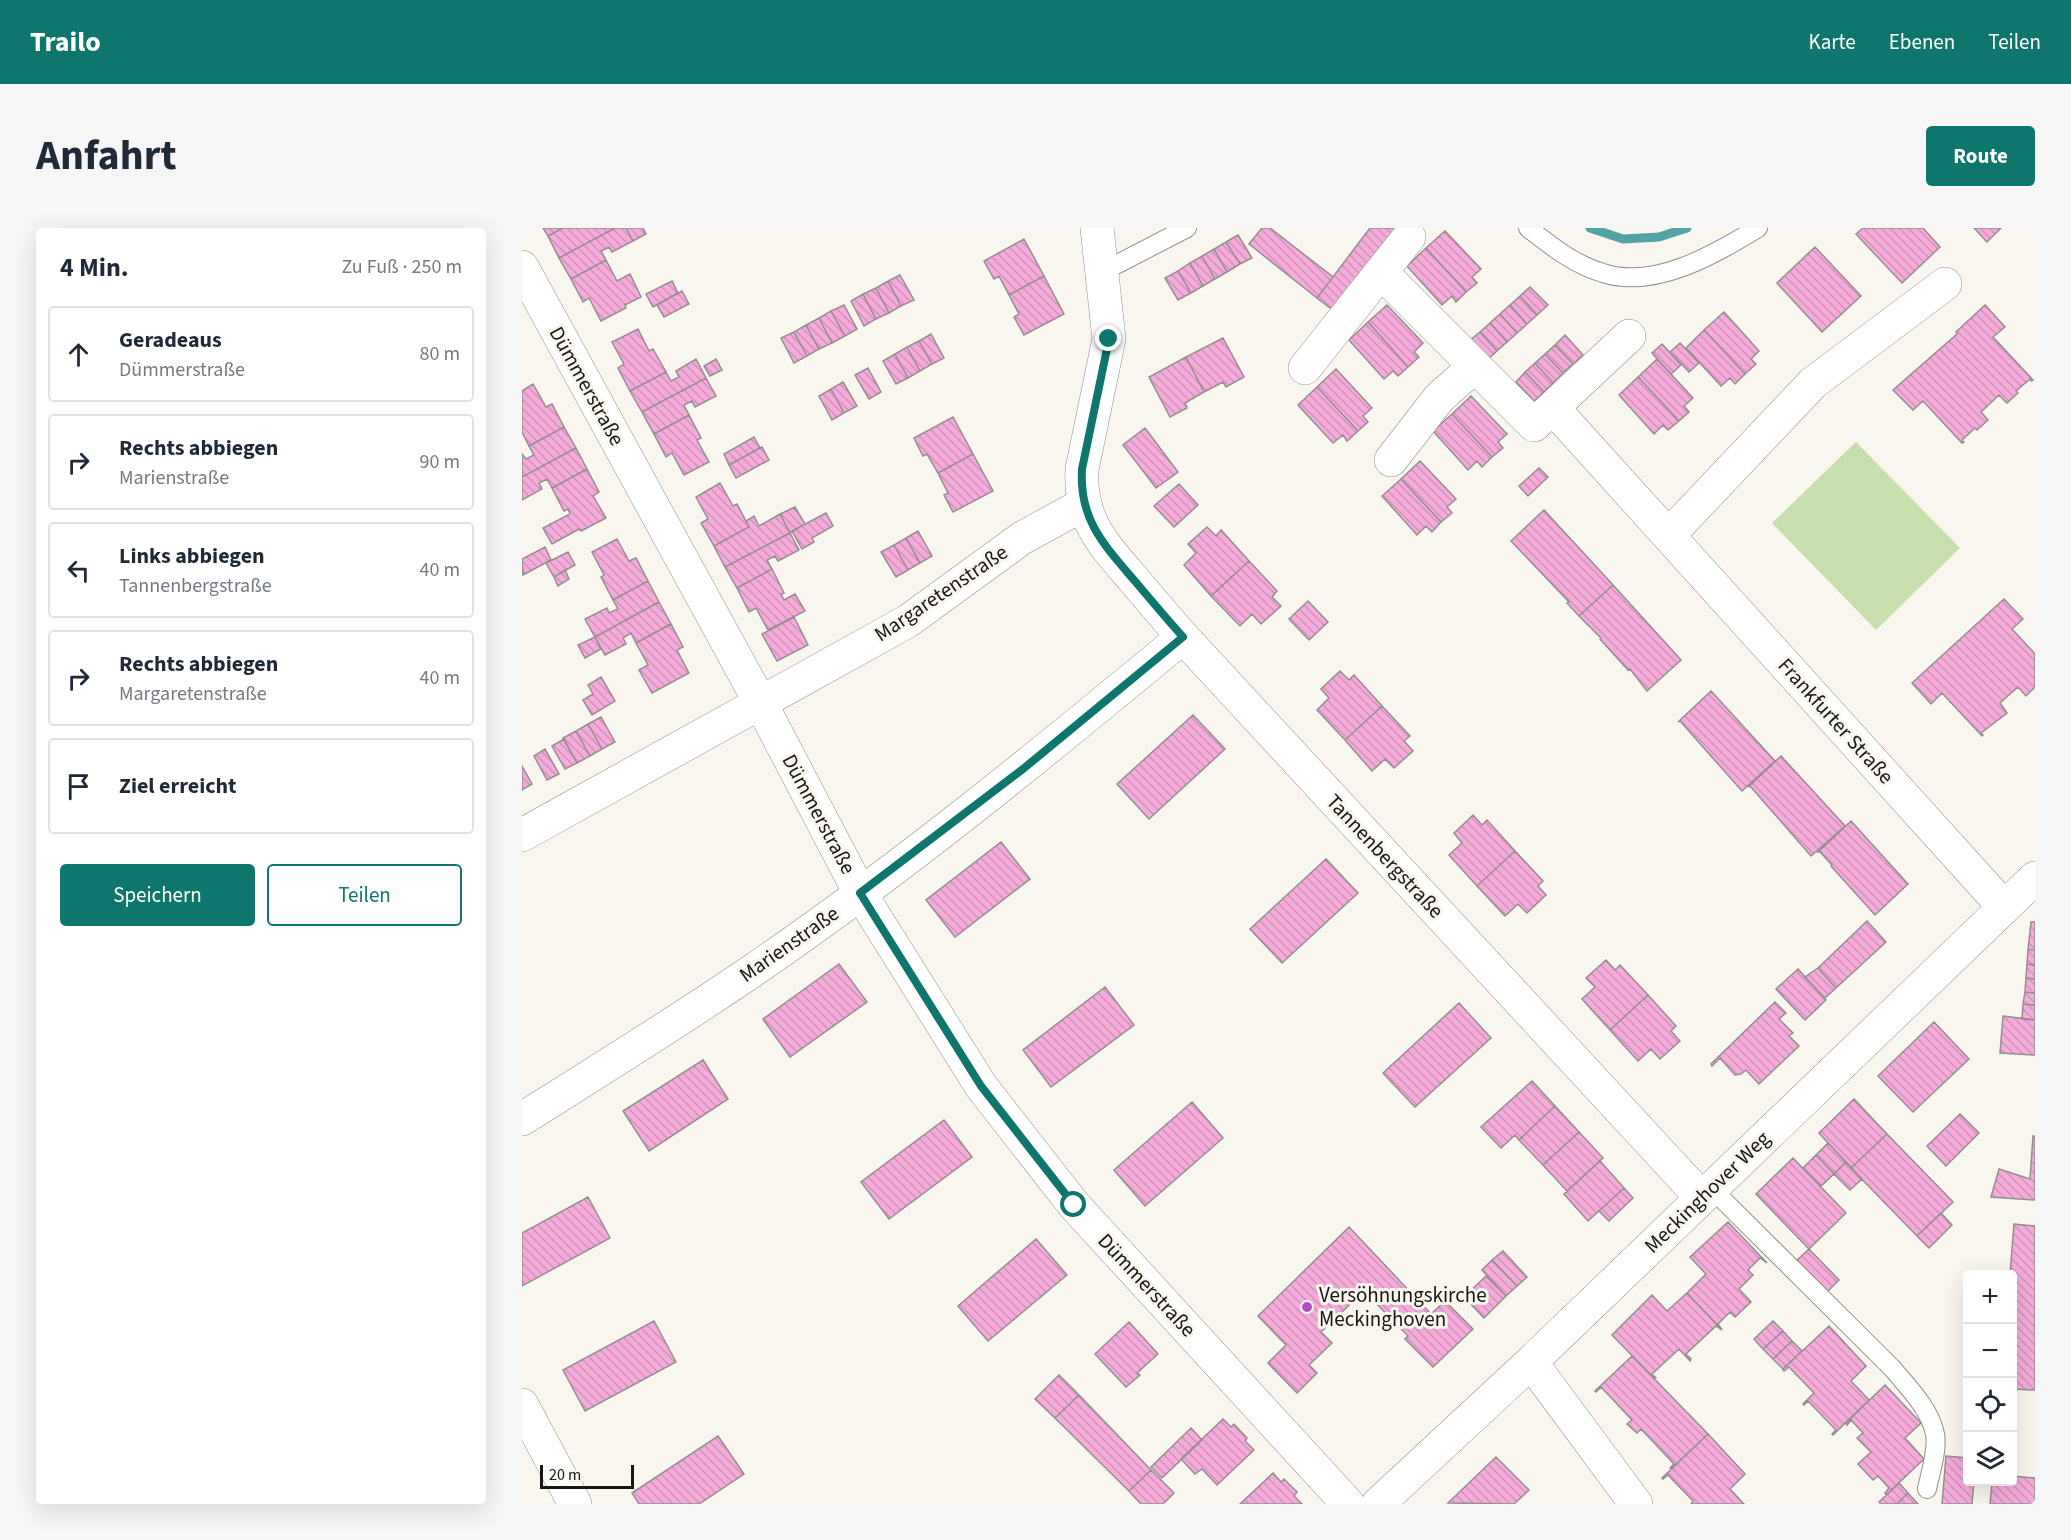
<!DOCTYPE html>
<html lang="de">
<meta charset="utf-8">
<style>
:root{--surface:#fff;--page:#f6f6f7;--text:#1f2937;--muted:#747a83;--line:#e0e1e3;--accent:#0f766e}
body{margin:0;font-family:"Source Sans 3",sans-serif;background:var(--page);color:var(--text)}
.controls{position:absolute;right:18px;bottom:18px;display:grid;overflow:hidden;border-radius:6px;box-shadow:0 6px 24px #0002}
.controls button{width:54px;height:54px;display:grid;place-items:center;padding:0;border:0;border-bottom:2px solid var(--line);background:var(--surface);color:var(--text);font:30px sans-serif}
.scale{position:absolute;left:18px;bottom:15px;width:94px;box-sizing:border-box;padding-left:6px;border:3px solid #181714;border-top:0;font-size:16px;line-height:21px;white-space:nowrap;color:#181714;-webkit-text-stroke:4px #f8f6ee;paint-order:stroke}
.stop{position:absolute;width:18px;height:18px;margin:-14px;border:4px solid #0f766e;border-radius:50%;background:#fff}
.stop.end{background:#0f766e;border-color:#fff;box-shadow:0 2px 6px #0008}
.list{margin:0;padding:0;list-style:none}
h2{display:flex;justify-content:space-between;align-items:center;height:78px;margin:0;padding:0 24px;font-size:26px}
h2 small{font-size:20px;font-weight:400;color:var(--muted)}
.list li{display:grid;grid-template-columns:39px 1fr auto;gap:18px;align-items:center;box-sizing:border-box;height:96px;margin:0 12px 12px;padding:0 12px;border:2px solid var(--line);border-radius:6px}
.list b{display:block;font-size:22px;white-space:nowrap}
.list p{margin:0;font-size:20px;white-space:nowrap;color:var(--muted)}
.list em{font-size:20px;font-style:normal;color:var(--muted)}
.actions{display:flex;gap:12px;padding:18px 24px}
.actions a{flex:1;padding:14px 0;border:2px solid var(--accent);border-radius:6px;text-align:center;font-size:21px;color:var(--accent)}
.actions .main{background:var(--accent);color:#fff}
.icon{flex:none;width:33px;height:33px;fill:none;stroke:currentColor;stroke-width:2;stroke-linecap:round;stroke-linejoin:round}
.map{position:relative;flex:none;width:1513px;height:1276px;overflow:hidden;border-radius:6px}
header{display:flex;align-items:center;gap:36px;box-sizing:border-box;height:84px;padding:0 30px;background:var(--accent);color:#fff}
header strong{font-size:28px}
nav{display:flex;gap:33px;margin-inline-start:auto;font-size:21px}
.intro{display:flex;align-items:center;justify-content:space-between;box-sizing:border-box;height:144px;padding:0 36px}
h1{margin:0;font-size:42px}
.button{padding:15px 27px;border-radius:6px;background:var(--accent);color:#fff;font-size:21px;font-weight:700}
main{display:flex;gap:36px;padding:0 36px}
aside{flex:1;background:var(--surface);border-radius:6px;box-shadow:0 6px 24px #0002}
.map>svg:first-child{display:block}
.green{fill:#c7dfac}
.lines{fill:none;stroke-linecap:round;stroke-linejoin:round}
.stream{stroke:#53a3a6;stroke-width:9}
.building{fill:url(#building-back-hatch);stroke:#948d91;stroke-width:1.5}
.service-casing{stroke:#929088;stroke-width:20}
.minor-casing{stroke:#929088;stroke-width:34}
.service{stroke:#fff;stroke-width:18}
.minor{stroke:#fff;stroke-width:33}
.route{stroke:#0f766e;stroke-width:8}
.poi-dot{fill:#aa51be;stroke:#f8f6ee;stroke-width:2}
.labels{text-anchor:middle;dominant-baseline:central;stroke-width:6;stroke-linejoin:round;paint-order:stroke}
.street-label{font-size:21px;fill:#181714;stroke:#f8f6ee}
.poi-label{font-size:21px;fill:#181714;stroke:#f8f6ee;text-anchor:start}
</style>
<header>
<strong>Trailo</strong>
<nav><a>Karte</a><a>Ebenen</a><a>Teilen</a></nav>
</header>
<div class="intro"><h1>Anfahrt</h1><a class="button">Route</a></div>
<main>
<aside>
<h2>4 Min.<small>Zu Fuß · 250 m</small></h2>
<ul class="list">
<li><svg class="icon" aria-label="ahead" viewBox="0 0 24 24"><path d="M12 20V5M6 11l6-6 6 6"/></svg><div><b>Geradeaus</b><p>Dümmerstraße</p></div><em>80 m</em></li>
<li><svg class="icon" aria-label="right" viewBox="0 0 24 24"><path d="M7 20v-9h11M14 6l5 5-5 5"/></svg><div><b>Rechts abbiegen</b><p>Marienstraße</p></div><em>90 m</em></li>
<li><svg class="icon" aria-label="left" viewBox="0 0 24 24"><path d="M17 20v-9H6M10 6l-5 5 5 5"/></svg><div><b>Links abbiegen</b><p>Tannenbergstraße</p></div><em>40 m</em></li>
<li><svg class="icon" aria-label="right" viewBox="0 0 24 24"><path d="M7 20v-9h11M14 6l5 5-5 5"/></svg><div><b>Rechts abbiegen</b><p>Margaretenstraße</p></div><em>40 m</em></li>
<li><svg class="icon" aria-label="arrive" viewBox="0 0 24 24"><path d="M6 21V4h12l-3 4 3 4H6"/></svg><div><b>Ziel erreicht</b></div></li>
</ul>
<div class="actions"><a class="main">Speichern</a><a>Teilen</a></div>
</aside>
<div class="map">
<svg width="1513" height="1276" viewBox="0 0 1513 1276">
<defs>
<pattern id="building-back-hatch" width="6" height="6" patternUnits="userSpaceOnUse" patternTransform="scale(1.5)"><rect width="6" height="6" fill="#f4abda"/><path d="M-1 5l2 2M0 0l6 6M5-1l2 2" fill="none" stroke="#d092ba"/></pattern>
</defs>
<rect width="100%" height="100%" fill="#f8f6ee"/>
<!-- green -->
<path class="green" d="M1334,214L1438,320L1354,402L1250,295Z"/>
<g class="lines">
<!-- stream -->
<path class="stream" d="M1068,0L1101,11L1137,9L1165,0"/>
</g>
<!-- building -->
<path class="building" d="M21,0H41L26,8Z
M41,0H93L37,30L26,8Z
M93,0H104L111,13L90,24L87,19L79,23L84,32L49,51L37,30Z
M104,0H121L124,6L111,13Z
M740,0H748L811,49L795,70L727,16Z
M848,0H882L815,85L795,70Z
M1341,0H1401L1418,19L1380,55L1334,6Z
M1452,0H1479L1465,14Z
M923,3L959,41L950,49L955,55L944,64L904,20Z
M716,7L730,30L718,36L704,14Z
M502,11L522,48L487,67L477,48L472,51L462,33Z
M704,14L718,36L705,44L692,21Z
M1293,19L1339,68L1300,104L1255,55Z
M904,20L944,64L934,74L930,68L920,77L885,38Z
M692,21L705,44L693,51L680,28Z
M680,28L693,51L681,58L668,35Z
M84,32L95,53L108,46L119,69L103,77L104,80L79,93L67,70L61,74L49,51Z
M668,35L681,58L669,65L656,43Z
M656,43L669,65L656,72L643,50Z
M378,47L392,72L379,78L366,53Z
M522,48L542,86L502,107L492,89L497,86L487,67Z
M150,53L156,65L131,79L124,66Z
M366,53L379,78L367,85L354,60Z
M1008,59L1026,77L1015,87L998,68Z
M354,60L367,85L354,91L341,66Z
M160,63L167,76L142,89L135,77Z
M341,66L354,91L342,98L329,73Z
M998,68L1015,87L1005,96L988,77Z
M322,77L335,101L323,108L309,83Z
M865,77L901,115L892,124L897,129L886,139L846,94Z
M988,77L1005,96L995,105L978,86Z
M1463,77L1483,99L1471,109L1511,152L1509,153L1508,151L1494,163L1496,165L1485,175L1477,167L1459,184L1466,192L1455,202L1453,200L1440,212L1442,214L1440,215L1401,173L1391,182L1371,162L1435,106L1434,104Z
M309,83L323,108L310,115L297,90Z
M1202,84L1237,123L1229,131L1234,136L1223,146L1182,102Z
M978,86L995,105L985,114L968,95Z
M297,90L310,115L297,121L284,97Z
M846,94L886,139L876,148L871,143L862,151L827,112Z
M968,95L985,114L975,123L958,104Z
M284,97L297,121L285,128L272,104Z
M116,101L127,123L131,121L144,144L108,163L96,140L102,136L90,114Z
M1182,102L1223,146L1213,156L1208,150L1199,158L1164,120Z
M272,104L285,128L272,135L259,110Z
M958,104L975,123L965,132L947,113Z
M409,106L422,130L410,136L397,113Z
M1043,107L1061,127L1051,136L1033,117Z
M701,110L722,149L704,159L701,154L682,164L664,129Z
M397,113L410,136L398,143L385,119Z
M1158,115L1177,135L1167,144L1148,124Z
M1140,116L1159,137L1149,146L1130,125Z
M1033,117L1051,136L1041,145L1023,126Z
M385,119L398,143L386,150L373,126Z
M373,126L386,150L374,156L361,133Z
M1023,126L1041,145L1031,155L1013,135Z
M664,129L682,164L663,175L665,180L648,189L627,149Z
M174,131L184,150L120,184L108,163L144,144L149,153L157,149L154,143Z
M194,131L200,142L188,148L182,138Z
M1135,131L1171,170L1162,178L1167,184L1157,193L1116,149Z
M1013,135L1031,155L1022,164L1003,144Z
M346,140L359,164L347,171L333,147Z
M814,141L850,180L841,188L846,194L836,203L795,159Z
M1003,144L1022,164L1012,173L994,154Z
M1116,149L1157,193L1146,202L1141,197L1132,206L1097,167Z
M184,150L194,168L173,179L170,173L162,177L167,187L132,206L120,184Z
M321,154L335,178L322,185L309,161Z
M11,156L24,179L30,176L42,199L7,218L0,204V163Z
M795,159L836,203L825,213L821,207L811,215L776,177Z
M309,161L322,185L310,192L297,168Z
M949,168L985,206L976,214L981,220L970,229L930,186Z
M930,186L970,229L960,239L955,233L946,242L911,203Z
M167,187L179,210L175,212L187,234L162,247L150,225L144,229L132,206Z
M431,189L451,226L416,245L405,226L401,228L392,210Z
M42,199L54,220L0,249V226L4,231L12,227L7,218Z
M623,200L656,244L634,260L601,217Z
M232,209L238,220L207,237L202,226Z
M240,219L247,232L214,250L207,237Z
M54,220L65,241L30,260L25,251L17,255L20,261L0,272V249Z
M451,226L471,263L431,284L422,267L426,265L416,245Z
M898,233L934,271L925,279L930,285L919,294L879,251Z
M1017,240L1026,249L1006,268L997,258Z
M65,241L77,264L71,268L84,290L59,303L57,301L30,316L21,300L48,286L46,281L42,283L30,260Z
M879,251L919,294L910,304L904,298L895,307L860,268Z
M198,255L211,278L215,276L227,299L192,318L179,295L186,291L174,269Z
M657,256L676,277L652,299L632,278Z
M273,279L283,296L268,305L258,286Z
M1022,282L1091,357L1057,388L1045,375L1047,374L989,313Z
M304,285L311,298L290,310L292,314L280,321L270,303Z
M258,286L268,305L203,339L192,318L227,299L224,293L232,288L237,298Z
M685,299L694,308L699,302L727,333L689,368L662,337L674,325L666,316Z
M396,303L410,328L398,335L384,310Z
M268,305L277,322L256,333L253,328L245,332L250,341L215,360L203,339Z
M384,310L398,335L386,342L372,317Z
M95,311L107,333L114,330L126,353L91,372L79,349L82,347L70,324Z
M372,317L386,342L374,349L359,324Z
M23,319L29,332L1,347L0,331Z
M46,324L53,337L32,349L24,335Z
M727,333L755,363L750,369L759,378L739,396L730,386L718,398L689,368Z
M250,341L262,365L259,366L262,372L273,366L283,383L246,402L234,380L227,384L215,360Z
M43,342L47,351L36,358L32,349Z
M126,353L137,374L73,409L63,391L85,380L87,385L96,381L91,372Z
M1091,357L1159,432L1125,463L1108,441L1106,442L1078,411L1079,410L1057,388Z
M1482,371L1501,391L1490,401L1513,426V459L1504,468L1496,459L1478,475L1485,485L1459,505L1461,507L1460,508L1420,465L1409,476L1390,455Z
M786,373L806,394L787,412L767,391Z
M137,374L149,396L114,415L109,405L101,410L104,416L83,427L73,409Z
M272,389L286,417L255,433L240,406Z
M149,396L161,419L155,422L167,445L130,465L117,442L126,437L114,415Z
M73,409L79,421L63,430L56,417Z
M818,443L827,452L832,447L860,478L823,512L795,482L807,470L799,461Z
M79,449L93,473L70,487L61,472L71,466L66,457Z
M1189,463L1253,533L1220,563L1158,493L1156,494Z
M860,478L888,508L882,513L891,523L872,540L863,531L850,543L823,512Z
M671,487L703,521L627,591L595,556Z
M79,489L93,514L80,521L66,496Z
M66,496L80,521L68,528L54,503Z
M54,503L68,528L55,535L41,510Z
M42,511L55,535L43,541L30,518Z
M23,521L37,546L25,552L12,528Z
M1259,528L1323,598L1289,628L1228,558L1226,559Z
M0,538L10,556L0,562Z
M951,587L960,597L965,592L993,623L955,658L927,627L940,615L932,605Z
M1329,593L1386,656L1353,687L1309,638L1310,637L1298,624H1296Z
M479,614L508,651L433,709L404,672Z
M993,623L1021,653L1016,658L1024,667L1005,685L996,676L983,688L955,658Z
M804,631L836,665L760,735L728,701Z
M1345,693L1364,714L1314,760L1296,740Z
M1509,694H1513V722H1506Z
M1506,722H1513V737L1505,736Z
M1084,732L1093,742L1098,737L1126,767L1088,802L1060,771L1073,759L1064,750Z
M317,736L345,774L268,829L241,791Z
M1505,736L1513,737V751L1504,750Z
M1296,740L1314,760L1303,770L1283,749Z
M1276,741L1304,772L1283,792L1254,761Z
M1504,750L1513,751V765L1503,764Z
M583,759L612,797L529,859L501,822Z
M1503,764L1513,765V777L1501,776Z
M1126,767L1154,798L1149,803L1158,813L1138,831L1129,821L1116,833L1088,802Z
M1253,774L1264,785L1257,791L1271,805L1267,808L1277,818L1237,856L1224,842L1219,846L1213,847L1198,830L1190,838L1189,836Z
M937,775L969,810L893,879L861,845Z
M1501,776L1513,777V792L1500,791Z
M1481,788L1513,792V827L1478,825Z
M1412,794L1447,831L1391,884L1356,848Z
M181,832L206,871L127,923L101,883Z
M1010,853L1033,878L997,912L993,907L979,920L959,899Z
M1332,871L1365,906L1329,940L1297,905Z
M670,874L701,910L623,978L592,942Z
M1033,878L1057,904L1021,937L997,912Z
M1438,886L1457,905L1424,938L1405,918Z
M422,892L450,929L367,991L339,954Z
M1057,904L1081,930L1045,963L1021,937Z
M1365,906L1431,974L1395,1008L1329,940Z
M1511,908H1513V972L1469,969L1477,941L1508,951Z
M1306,915L1324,934L1312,946L1294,927Z
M1294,927L1312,946L1299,958L1281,940Z
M1271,930L1324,985L1287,1021L1234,966Z
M1078,933L1102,960L1066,993L1042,966Z
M1324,934L1340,951L1328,962L1312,946Z
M1102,960L1111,970L1087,993L1077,983Z
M66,969L88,1010L0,1058V1005Z
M1419,985L1430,997L1407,1020L1395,1008Z
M1206,994L1245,1035L1238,1030L1226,1042L1231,1047L1217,1061L1229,1074L1213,1089L1208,1084L1196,1096L1200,1102L1165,1065L1184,1046L1168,1029Z
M1492,996L1513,998V1162L1490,1161V1046H1488Z
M827,999L909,1086L923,1073L951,1101L911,1139L883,1111L886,1108L842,1063L799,1104L810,1115L787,1137L795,1145L775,1165L746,1135L764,1117L736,1088Z
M514,1011L545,1047L466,1113L436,1078Z
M1287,1021L1317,1052L1304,1065L1273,1034Z
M981,1023L1005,1049L995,1058L970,1032Z
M970,1032L995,1058L984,1068L960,1042Z
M964,1048L984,1068L962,1090L942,1069Z
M1165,1065L1200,1102L1194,1098L1164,1126L1169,1131L1168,1133L1157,1121L1130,1146L1134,1150L1133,1151L1090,1107L1130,1067L1145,1083Z
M132,1093L154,1134L63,1183L41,1142Z
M1251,1093L1261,1103L1241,1121L1232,1111Z
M607,1094L636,1126L615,1145L618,1147L604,1159L573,1126Z
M1307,1098L1344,1138L1329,1153L1347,1172L1311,1207L1310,1206L1314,1202L1286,1173L1282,1177L1281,1176L1292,1165L1267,1139L1262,1143L1261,1141Z
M1261,1103L1270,1113L1251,1131L1241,1121Z
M1270,1113L1280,1123L1261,1141L1251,1131Z
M1110,1128L1186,1206L1149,1241L1148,1240L1152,1236L1119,1201L1115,1205L1105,1196L1110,1192L1079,1159L1074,1164L1073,1163Z
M537,1147L557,1167L533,1190L513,1171Z
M1363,1157L1399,1195L1383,1210L1402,1231L1364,1267L1363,1265L1367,1260L1356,1248L1351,1252L1336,1236L1349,1224L1335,1210L1341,1205L1329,1192L1325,1197L1324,1195Z
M557,1167L629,1242L607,1263L533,1190Z
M701,1191L709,1199L712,1196L725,1210L723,1213L732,1222L695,1257L680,1241L673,1246L659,1231Z
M669,1200L680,1212L640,1250L629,1239Z
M1186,1206L1223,1246L1208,1261L1222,1276H1169L1171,1273L1146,1247L1141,1251L1140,1250Z
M196,1208L222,1246L177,1276H117L110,1265Z
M1424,1228L1446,1230V1254H1452L1450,1276H1420Z
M974,1229L1007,1262L992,1276L926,1275Z
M629,1242L652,1265L641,1276H619L607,1263Z
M751,1245L759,1254L762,1251L775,1264L772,1268L780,1276H718Z
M1490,1248L1513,1250V1276H1468L1470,1254H1490Z
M1377,1255L1386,1265L1375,1276H1359L1357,1274Z
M1386,1265L1396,1276H1375Z"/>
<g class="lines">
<!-- service casing -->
<g class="service-casing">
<path id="service" d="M1006,0C1029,18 1053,37 1081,45C1133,62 1193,26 1236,0
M580,44L665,0
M1189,960L1370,1140C1386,1159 1408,1181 1413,1206C1416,1222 1408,1246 1405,1261"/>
</g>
<!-- minor casing -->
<g class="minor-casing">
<path id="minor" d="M575,0L587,111L560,241C557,292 581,316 612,352C628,371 644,390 661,409L1179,969
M0,39L238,474L338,665L459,858L552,977L826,1276
M859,44L887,9
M783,140L859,44L1012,197L1107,108
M1031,180L1482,679
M869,232L917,170L953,138
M1147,307L1291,155L1423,56
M0,607L386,393L500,310L562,276
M0,891C78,842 157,793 233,741C382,639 522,524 661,409
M1009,1134L1114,1276
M0,1177L53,1276
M856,1276L1009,1134L1513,650"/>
</g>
<!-- service -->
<use href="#service" class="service"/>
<!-- minor -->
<use href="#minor" class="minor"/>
</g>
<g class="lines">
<!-- route -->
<path class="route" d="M552,977L459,858L338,665L501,541L661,409C644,390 628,371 612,352C581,316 557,291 560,241L587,111"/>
</g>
<!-- markers -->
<circle class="poi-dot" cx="785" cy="1079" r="6"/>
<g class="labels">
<!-- street labels -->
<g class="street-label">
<text transform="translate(65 158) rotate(61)">Dümmerstraße</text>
<text transform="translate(419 365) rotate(-34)">Margaretenstraße</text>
<text transform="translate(1314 493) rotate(48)">Frankfurter Straße</text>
<text transform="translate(297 586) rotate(62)">Dümmerstraße</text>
<text transform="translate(863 628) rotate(47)">Tannenbergstraße</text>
<text transform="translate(267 716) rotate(-35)">Marienstraße</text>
<text transform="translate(1185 964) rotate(-44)">Meckinghover Weg</text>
<text transform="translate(625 1057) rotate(47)">Dümmerstraße</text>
</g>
<!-- poi labels -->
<g class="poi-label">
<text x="797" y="1067">Versöhnungskirche<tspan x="797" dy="24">Meckinghoven</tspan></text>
</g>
</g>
</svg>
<div class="controls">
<button>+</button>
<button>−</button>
<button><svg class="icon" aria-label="locate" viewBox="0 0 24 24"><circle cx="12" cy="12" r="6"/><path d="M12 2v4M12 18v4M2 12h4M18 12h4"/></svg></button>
<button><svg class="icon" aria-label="layers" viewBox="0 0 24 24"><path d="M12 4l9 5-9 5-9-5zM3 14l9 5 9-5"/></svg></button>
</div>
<div class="scale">20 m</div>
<div class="stop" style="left:552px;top:977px"></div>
<div class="stop end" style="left:587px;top:111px"></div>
</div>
</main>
